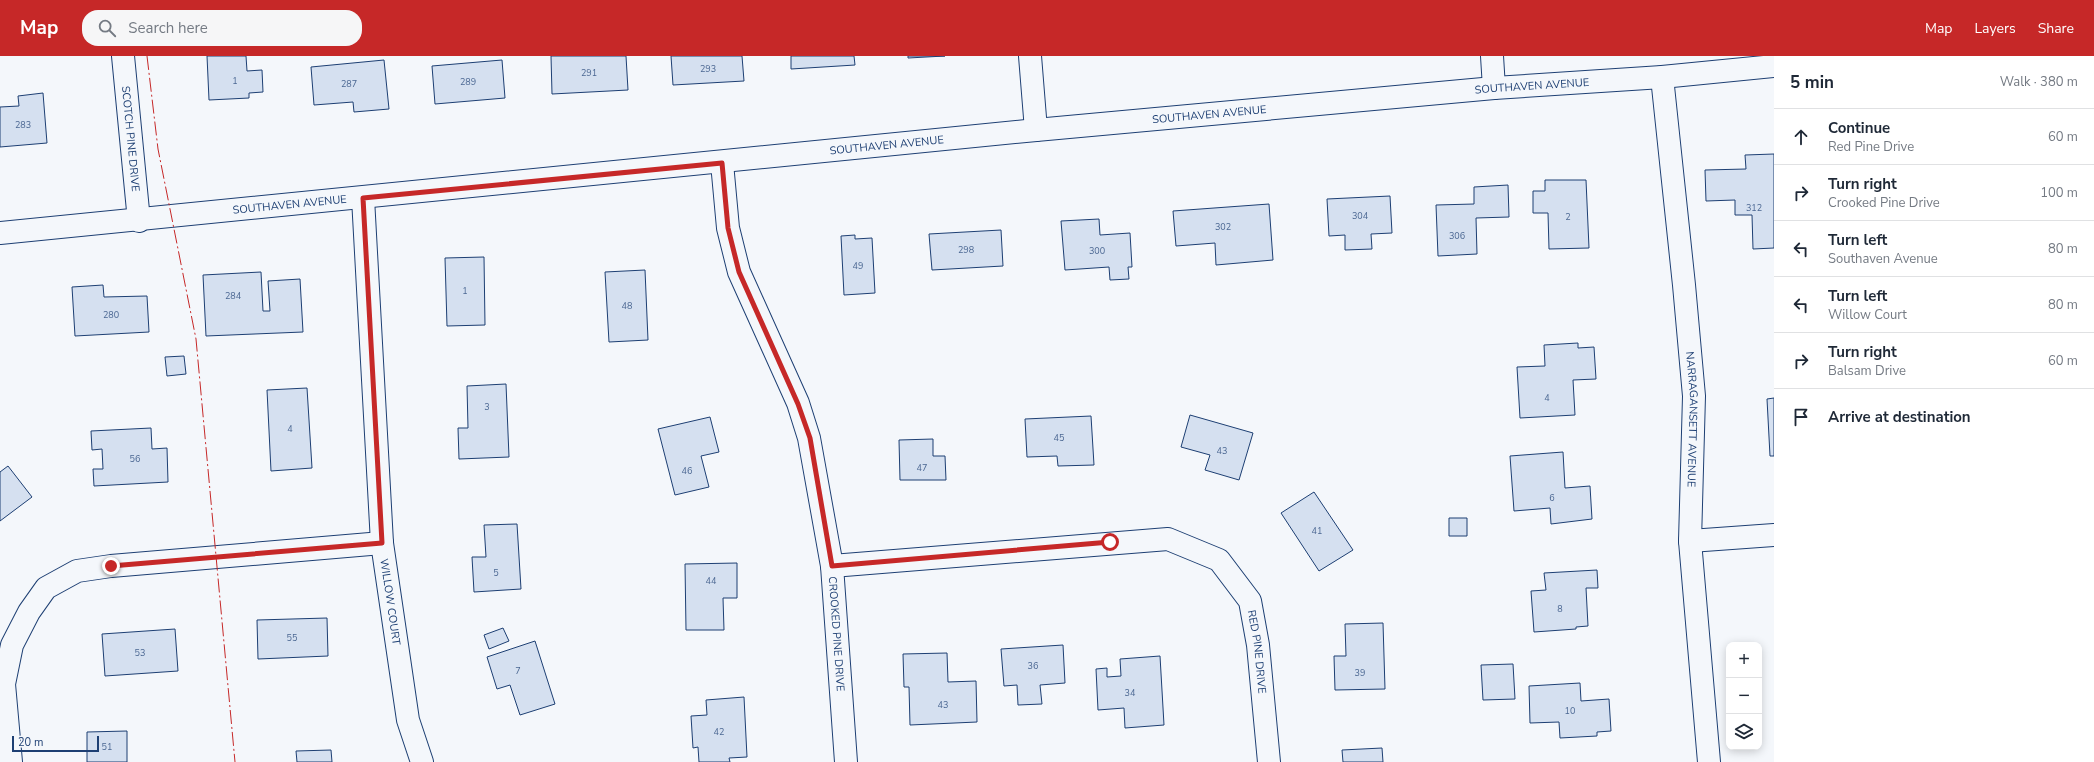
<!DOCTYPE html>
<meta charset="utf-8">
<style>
:root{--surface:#fff;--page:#f6f6f7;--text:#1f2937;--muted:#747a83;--line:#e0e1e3;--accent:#c62828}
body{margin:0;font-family:"Nunito Sans",sans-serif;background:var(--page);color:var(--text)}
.controls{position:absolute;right:12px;bottom:12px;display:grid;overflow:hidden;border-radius:8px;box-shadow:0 2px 10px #0003}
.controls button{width:36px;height:36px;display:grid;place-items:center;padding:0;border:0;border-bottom:1px solid var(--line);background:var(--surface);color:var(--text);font:20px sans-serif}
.scale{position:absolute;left:12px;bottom:10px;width:87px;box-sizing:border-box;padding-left:4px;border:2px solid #1d3f73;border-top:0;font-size:11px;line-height:14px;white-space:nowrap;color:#1d3f73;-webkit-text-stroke:3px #f4f7fb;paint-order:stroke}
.stop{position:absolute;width:12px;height:12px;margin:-9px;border:3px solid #c62828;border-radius:50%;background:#fff}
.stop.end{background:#c62828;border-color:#fff;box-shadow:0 1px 4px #0008}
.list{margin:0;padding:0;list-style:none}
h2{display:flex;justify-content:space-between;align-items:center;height:52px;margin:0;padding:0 16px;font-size:17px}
h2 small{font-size:13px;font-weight:400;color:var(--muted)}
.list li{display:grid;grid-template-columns:26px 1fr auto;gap:12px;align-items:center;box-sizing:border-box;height:56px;padding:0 16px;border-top:1px solid var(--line)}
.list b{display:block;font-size:15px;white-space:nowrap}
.list p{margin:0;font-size:13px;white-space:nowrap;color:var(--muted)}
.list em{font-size:13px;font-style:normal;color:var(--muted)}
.icon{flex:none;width:22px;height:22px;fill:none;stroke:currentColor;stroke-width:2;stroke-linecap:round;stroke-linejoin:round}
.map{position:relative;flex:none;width:1774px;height:706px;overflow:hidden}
header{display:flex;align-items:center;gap:24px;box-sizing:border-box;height:56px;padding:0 20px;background:var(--accent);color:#fff}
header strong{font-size:19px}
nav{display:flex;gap:22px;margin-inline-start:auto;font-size:14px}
.search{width:280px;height:36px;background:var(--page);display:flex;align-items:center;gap:10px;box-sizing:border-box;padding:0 14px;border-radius:16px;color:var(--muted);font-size:15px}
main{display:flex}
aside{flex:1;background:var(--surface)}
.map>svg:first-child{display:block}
.building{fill:#d5e0f0;stroke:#1d3f73}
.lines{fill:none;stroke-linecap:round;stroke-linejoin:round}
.minor-casing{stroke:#1d3f73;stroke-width:24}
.minor{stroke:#f4f7fb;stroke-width:22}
.power{stroke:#c62828;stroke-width:1;stroke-dasharray:14 3 2 3;stroke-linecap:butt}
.route{stroke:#c62828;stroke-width:5}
.labels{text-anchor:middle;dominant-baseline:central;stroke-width:3;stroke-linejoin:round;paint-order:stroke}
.number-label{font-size:9px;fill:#4b6792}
.street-label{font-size:11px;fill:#1d3f73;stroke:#f4f7fb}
</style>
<header>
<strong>Map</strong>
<div class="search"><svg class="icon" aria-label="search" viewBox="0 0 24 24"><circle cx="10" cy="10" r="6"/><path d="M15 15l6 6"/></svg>Search here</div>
<nav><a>Map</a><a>Layers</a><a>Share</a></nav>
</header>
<main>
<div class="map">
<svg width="1774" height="706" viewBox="0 0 1774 706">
<rect width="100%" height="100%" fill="#f4f7fb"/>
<!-- building -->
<path class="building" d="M207,0H246L247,15L262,14L263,36L249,37V42L209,44Z
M551,0H626L628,34L552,38Z
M671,0H742L744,25L673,29Z
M791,0H854L855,9L791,13Z
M908,0H945L908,2Z
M384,4L389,53L354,56L353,46L314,49L311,11Z
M502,4L505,42L435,48L432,10Z
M43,37L47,87L0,91V51L19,50L18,40Z
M1774,98V192L1753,193L1752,159H1735V144L1706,145L1705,114L1746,113L1745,99Z
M1545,124H1586L1589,192L1549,193L1548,157H1533V135H1545Z
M1508,129L1509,161L1476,162L1477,198L1438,200L1436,149L1474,148V131Z
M1390,140L1392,177L1371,178L1372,193L1345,194V179L1329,180L1327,143Z
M1269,148L1273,204L1216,209L1215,187L1176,190L1173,155Z
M1099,163L1100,179L1130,177L1132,211H1128L1129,223L1110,224L1109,211L1065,214L1061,165Z
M1001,174L1003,210L932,214L929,178Z
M855,179V183L872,182L875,237L844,239L841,180Z
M484,201L485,269L447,270L445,202Z
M645,214L648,284L609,286L605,216Z
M261,216L263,255H270L268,225L300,223L303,276L206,280L203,219Z
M103,229L104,241L147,240L149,276L75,280L72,231Z
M1578,287V292L1594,291L1596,323L1573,324L1575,359L1520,362L1517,311L1545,310L1544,289Z
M184,300L186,318L167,320L165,301Z
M506,328L509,401L459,403L458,372H468L467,330Z
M307,332L312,412L271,415L267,334Z
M1774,342V400H1770L1767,343Z
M1190,359L1253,377L1239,424L1205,414L1210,399L1181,391Z
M1091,360L1094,409L1058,410L1057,400L1027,401L1025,363Z
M710,361L719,396L701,400L709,431L675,439L658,373Z
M151,372L152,393L167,392L168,426L94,430L93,413H103L102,393L92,394L91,375Z
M933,383V400H945L946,424H900L899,384Z
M1563,396L1565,432L1590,430L1592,463L1551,468L1550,452L1514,455L1510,400Z
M8,410L32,441L0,465V416Z
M1314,436L1353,494L1319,515L1281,457Z
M1449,462H1467V480H1449Z
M517,468L521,533L474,536L472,501H486L484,469Z
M737,507V542H723L724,574H686L685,508Z
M1597,514L1598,532H1586L1588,570L1576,571V573L1534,576L1531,535L1546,534L1544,517Z
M327,562L328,600L258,603L257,564Z
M1383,567L1385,633L1335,634L1334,600H1346L1345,568Z
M503,572L509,585L489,593L484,579Z
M175,573L178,615L105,620L102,578Z
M535,585L555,648L520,659L510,629L497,633L487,601Z
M1063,589L1065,627L1040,629L1042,648L1018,649L1017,629L1004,630L1001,593Z
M947,597L948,626L976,625L977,666L910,669L909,631H904L903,598Z
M1160,600L1164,669L1125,672L1124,652L1098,654L1096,613L1107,612V621L1121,620L1120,603Z
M1513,608L1515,643L1483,644L1481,609Z
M1580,627L1581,645L1609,643L1611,675L1597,676V680L1560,682L1559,666L1530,667L1529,630Z
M744,641L747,701L729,702L730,706H699L698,691L693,692L691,660L707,659L706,644Z
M127,675V706H87V676Z
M1382,692L1383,706H1343L1342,694Z
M331,694L332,706H297L296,695Z"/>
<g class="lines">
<!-- minor casing -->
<g class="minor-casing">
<g id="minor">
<path id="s1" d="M123,0L139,165"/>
<path d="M1030,0L1036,74"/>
<path d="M1492,0L1494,32"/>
<path id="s2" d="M1662,21L1684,229L1694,340L1690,485L1709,706"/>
<path id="s3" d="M722,107L728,172L739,216L798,347L809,382L832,510L846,706"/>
<path id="s4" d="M363,142L382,487L408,664L422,706"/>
<path id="s5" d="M0,177L1036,74L1494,32L1662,21L1774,10"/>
<path d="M1690,485L1774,479"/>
<path id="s6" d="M832,510L1168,483L1219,504L1250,545L1258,589L1269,706"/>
<path d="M11,706L4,628L12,589L29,556L46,532L77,515L111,510L382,487"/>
</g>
</g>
<!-- minor -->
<use href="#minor" class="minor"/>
<!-- power -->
<path class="power" d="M147,0L158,93L196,283L235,706"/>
</g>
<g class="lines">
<!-- route -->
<path class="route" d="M111,510L382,487L363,142L722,107L728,172L739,216L798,348L810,382L832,510L1110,486"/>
</g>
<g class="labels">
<!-- number labels -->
<g class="number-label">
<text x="708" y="13">293</text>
<text x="589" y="17">291</text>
<text x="235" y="25">1</text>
<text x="468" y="26">289</text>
<text x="349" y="28">287</text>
<text x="23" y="69">283</text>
<text x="1754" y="152">312</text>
<text x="1360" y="160">304</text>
<text x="1568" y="161">2</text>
<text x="1223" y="171">302</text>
<text x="1457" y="180">306</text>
<text x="966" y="194">298</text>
<text x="1097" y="195">300</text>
<text x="858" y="210">49</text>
<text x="465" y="235">1</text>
<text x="233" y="240">284</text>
<text x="627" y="250">48</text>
<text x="111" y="259">280</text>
<text x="1547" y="342">4</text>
<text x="487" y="351">3</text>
<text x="290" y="373">4</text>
<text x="1059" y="382">45</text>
<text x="1222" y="395">43</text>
<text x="135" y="403">56</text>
<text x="922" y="412">47</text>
<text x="687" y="415">46</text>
<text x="1552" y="442">6</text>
<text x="1317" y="475">41</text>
<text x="496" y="517">5</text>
<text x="711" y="525">44</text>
<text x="1560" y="553">8</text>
<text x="292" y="582">55</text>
<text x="140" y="597">53</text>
<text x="1033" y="610">36</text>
<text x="518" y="615">7</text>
<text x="1360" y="617">39</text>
<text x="1130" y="637">34</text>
<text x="943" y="649">43</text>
<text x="1570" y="655">10</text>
<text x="719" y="676">42</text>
<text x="107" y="691">51</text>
</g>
<!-- street labels -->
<g class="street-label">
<text stroke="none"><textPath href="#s5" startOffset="1539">SOUTHAVEN AVENUE</textPath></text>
<text stroke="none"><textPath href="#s5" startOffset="1215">SOUTHAVEN AVENUE</textPath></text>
<text stroke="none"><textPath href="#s1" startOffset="83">SCOTCH PINE DRIVE</textPath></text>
<text stroke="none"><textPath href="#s5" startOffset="891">SOUTHAVEN AVENUE</textPath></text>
<text stroke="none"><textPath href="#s5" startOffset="291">SOUTHAVEN AVENUE</textPath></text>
<text stroke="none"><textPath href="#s2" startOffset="344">NARRAGANSETT AVENUE</textPath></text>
<text stroke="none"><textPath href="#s4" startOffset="405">WILLOW COURT</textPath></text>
<text stroke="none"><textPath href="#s3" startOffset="489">CROOKED PINE DRIVE</textPath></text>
<text stroke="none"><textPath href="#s6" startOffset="495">RED PINE DRIVE</textPath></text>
</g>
</g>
</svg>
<div class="controls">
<button>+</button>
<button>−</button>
<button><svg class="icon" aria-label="layers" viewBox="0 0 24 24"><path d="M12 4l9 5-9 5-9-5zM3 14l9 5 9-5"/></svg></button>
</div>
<div class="scale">20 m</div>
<div class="stop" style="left:1110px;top:486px"></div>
<div class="stop end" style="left:111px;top:510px"></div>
</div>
<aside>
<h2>5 min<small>Walk · 380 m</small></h2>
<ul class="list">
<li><svg class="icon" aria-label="ahead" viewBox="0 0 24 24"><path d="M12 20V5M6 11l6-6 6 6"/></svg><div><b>Continue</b><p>Red Pine Drive</p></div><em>60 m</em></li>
<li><svg class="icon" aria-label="right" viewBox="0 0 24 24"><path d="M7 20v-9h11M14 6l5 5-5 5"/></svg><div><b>Turn right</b><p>Crooked Pine Drive</p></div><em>100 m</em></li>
<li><svg class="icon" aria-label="left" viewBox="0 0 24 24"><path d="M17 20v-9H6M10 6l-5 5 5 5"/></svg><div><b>Turn left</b><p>Southaven Avenue</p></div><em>80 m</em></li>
<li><svg class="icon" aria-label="left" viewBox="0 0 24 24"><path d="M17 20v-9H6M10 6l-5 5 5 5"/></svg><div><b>Turn left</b><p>Willow Court</p></div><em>80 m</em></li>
<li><svg class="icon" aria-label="right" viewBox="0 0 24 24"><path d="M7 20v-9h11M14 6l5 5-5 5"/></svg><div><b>Turn right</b><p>Balsam Drive</p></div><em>60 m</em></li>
<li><svg class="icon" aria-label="arrive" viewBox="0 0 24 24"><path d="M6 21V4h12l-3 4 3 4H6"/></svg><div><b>Arrive at destination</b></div></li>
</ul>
</aside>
</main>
